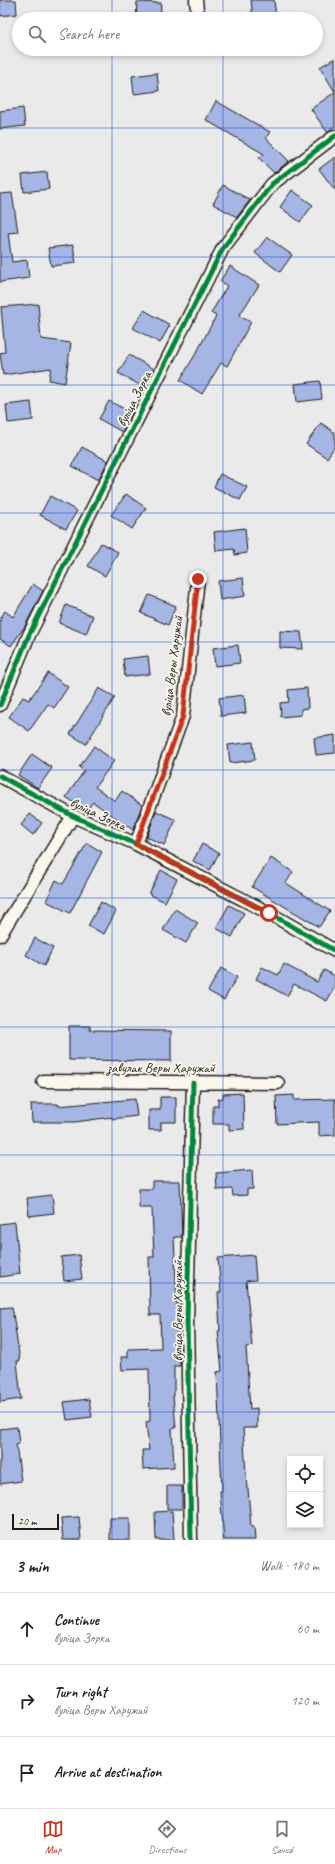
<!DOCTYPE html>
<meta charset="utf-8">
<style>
:root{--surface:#fff;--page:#f6f6f6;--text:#222;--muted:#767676;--line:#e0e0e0;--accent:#c8321e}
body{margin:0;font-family:Caveat,sans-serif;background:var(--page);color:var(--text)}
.controls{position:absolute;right:12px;bottom:12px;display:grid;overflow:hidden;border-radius:0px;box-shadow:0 2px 6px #0003}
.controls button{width:36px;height:36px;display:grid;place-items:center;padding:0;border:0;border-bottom:1px solid var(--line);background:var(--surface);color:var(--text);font:20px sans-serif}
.scale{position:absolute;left:12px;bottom:10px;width:47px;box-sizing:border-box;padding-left:4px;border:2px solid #1c1c1c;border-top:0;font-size:11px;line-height:14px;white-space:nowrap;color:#1c1c1c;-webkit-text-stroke:3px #fbf7ec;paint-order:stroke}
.stop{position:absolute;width:12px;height:12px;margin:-9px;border:3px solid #c8321e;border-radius:50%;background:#fff}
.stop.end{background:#c8321e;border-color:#fff;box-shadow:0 1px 4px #0008}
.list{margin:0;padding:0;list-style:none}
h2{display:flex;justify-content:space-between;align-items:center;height:52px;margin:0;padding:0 16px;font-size:17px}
h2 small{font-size:13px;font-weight:400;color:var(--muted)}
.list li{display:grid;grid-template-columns:26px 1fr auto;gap:12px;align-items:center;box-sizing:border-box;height:72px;padding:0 16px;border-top:1px solid var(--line)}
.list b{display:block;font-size:15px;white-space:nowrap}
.list p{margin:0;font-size:13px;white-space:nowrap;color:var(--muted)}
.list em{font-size:13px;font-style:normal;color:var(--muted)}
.icon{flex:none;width:22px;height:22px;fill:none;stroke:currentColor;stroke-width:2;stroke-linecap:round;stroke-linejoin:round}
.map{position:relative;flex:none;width:335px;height:1540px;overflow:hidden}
.search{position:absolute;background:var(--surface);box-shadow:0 2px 6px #0003;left:12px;right:12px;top:12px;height:44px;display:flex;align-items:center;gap:10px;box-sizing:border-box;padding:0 14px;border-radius:22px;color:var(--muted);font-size:15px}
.sheet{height:268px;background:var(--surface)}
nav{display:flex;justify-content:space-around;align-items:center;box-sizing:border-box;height:56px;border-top:1px solid var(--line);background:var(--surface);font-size:11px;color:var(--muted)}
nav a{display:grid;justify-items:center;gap:2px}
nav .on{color:var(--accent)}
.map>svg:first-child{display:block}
.building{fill:#a5b5e4;stroke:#1c1c1c}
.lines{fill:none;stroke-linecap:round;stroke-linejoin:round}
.street-casing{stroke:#1c1c1c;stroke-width:15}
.street{stroke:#fbf7ec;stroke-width:12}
.cycleway-casing{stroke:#fbf7ec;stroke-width:8}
.cycleway{stroke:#00873e;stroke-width:5}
.route{stroke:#c8321e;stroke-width:5}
.grid{fill:none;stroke:#1d4ed8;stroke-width:1;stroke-opacity:0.55}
.labels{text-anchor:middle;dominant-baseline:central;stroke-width:3.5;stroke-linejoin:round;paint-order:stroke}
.street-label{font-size:14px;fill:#1c1c1c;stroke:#fbf7ec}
</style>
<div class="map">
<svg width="335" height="1540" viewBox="0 0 335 1540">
<rect width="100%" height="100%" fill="#eaeaea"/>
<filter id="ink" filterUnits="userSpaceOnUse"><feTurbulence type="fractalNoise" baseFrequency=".025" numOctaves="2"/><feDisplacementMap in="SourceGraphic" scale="8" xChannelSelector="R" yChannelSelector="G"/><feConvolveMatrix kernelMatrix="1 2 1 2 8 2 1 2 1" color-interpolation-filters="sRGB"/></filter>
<g filter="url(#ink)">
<!-- building -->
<path class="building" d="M0,0H16L17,14L0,16Z
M251,0H274L276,18L253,19Z
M137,2L161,3L160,19H136Z
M335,58V126L327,132L311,109L335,92L320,67Z
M157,73L159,91L134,94L132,76Z
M216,101L270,132L266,138L289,161L274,173L259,158L264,154L206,120Z
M23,108L25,126L0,129V111Z
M335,157V190L319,169Z
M47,172L49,189L24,192L22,175Z
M223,185L250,200L237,217L213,204Z
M292,190L313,205L300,222L280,207Z
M12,193L18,232L8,233L12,262L27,260L29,278L0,282V194Z
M267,237L292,255L280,272L255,253Z
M73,245L76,263L51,266L48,248Z
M230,266L259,285L239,316L251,322L227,366L221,363L202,394L180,380L198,350L216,316L211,313L227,286L220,281Z
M38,304L41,339L71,343L65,383L49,380L51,368L3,375L0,353L5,352L1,307Z
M144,310L170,325L160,343L133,328Z
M129,355L154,369L145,388L118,373Z
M320,381L322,399L297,402L295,384Z
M109,401L132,413L122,432L99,419Z
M31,402L33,420L8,423L6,405Z
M321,423L335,433V446L327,458L306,444Z
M82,447L108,461L98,480L72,466Z
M220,474L247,487L240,500L214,487Z
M126,494L146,508L132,529L111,515Z
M50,496L77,511L66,529L40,515Z
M245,528L247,553L235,555L234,549L216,551L214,532Z
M101,543L118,552L105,576L88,566Z
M243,578L245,596L220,600L218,581Z
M33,584L43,591L25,626L11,646L0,639V619L5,611L13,617Z
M149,595L176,606L168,625L141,613Z
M66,605L93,616L86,634L59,623Z
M280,631L301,632L303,649L280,648Z
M238,645L240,663L215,666L213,648Z
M148,656L150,674L125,677L123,659Z
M48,673L68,687L54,708L48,704L29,731L9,717L23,697L29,700Z
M99,688L115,697L86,744L70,734Z
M307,688L308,708L301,709V715L281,717L280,703L289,702L288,690Z
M244,695L246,713L221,716L219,698Z
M335,735V753L316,755L314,738Z
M253,742L255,760L230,763L228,745Z
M94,746L114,761L95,787L115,801L122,791L142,805L133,830L93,802L86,811L66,797L84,771L79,767Z
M32,754L52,768L38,788L18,775Z
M156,811L176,820L164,845L147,837Z
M30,814L42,823L33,835L21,825Z
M87,843L102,852L70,913L46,901L56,880L63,884Z
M202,844L219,853L210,870L193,861Z
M271,858L293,872L286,883L330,911L319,927L252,887Z
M161,870L177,879L165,902L149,894Z
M101,902L116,911L104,934L88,926Z
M229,905L244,913L232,937L216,928Z
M175,909L198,923L186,943L163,930Z
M35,938L53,948L44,966L26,955Z
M284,964L317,982L324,970L335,976V986L327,1001L294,984L287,996L256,979L262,967L278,975Z
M221,968L237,977L224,1000L208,991Z
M69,1026H90V1030L171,1031V1061L69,1060Z
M243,1093L244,1129L229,1130V1124H213V1106H218V1099L223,1098V1094Z
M294,1095V1100L335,1099V1135L319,1136V1122L277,1124L276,1096Z
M160,1097H176V1122H161V1130H149V1110H160Z
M135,1099L137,1116L112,1119V1117L75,1122H32L31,1104H58V1106Z
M252,1170L253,1189H247V1195L233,1196L232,1189L217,1190L216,1173Z
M152,1181H180L182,1237H174L180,1366H174V1396H173L176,1428L172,1429L174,1467L143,1469L142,1450H149L146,1422L150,1421L149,1369L122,1370L121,1357H128V1349L161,1348L160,1315H150L149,1257H154L152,1208H139V1189H152Z
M52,1195L54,1213L29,1216L27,1198Z
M15,1222L20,1274L0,1277V1224Z
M79,1255L82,1279L64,1281L61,1257Z
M254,1255L256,1280L246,1281L252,1346L246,1347L250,1409L257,1408V1428H243L247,1489H248L251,1527H254L255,1540H224L220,1491H222L217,1372L222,1371L218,1331H220L218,1292H221L218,1258Z
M12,1307L20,1361H17L21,1399L0,1402V1308Z
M89,1399L92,1417L67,1420L64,1402Z
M17,1427L19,1444L16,1445L21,1481L0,1484V1429Z
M167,1486H182V1509H167Z
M172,1511L174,1540H156L155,1512Z
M79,1517L81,1540H63L61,1518Z
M110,1518H130V1540H110Z"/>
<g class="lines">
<!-- street casing -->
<g class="street-casing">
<path id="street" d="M196,0L198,19
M0,705L29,635L223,248L272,184L335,136
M0,776L73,816L136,844L269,913L335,951
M136,844L183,716L198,579
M0,935L73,816
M43,1081L278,1083
M191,1540L187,1320L193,1083"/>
</g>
<!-- street -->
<use href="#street" class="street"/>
<!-- cycleway casing -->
<g class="cycleway-casing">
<path id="cycleway" d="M0,705L29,635L223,248L272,184L335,136
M0,776L73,816L136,844L269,913L335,951
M191,1540L187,1320L193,1083"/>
</g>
<!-- cycleway -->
<use href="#cycleway" class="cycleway"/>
</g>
</g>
<g class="lines" filter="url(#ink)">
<!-- route -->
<path class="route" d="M198,579L183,716L136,844L269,913"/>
</g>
<!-- grid -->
<path class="grid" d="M112,0V19M223,0V19M112,49V1540M223,49V1540M0,128H335M0,257H335M0,385H335M0,513H335M0,642H335M0,770H335M0,898H335M0,1027H335M0,1155H335M0,1283H335M0,1412H335"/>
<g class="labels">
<!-- street labels -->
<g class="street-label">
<text transform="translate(134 399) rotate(-63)">вуліца Зорка</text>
<text transform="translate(172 666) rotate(-83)">вуліца Веры Харужай</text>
<text transform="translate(98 814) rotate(25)">вуліца Зорка</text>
<text x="161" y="1067">завулак Веры Харужай</text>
<text transform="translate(177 1311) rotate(-90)">вуліца Веры Харужай</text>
</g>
</g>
</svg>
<div class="controls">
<button><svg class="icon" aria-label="locate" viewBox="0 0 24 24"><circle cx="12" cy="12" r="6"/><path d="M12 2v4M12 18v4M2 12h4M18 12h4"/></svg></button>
<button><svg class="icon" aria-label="layers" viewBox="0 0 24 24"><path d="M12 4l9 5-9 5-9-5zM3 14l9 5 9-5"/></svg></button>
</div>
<div class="scale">20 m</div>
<div class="stop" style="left:269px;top:913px"></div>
<div class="stop end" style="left:198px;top:579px"></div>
<div class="search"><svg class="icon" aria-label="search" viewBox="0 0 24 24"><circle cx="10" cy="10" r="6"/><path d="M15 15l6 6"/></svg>Search here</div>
</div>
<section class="sheet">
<h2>3 min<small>Walk · 180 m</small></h2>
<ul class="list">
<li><svg class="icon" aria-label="ahead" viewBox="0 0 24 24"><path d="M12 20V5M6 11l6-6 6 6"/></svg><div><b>Continue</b><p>вуліца Зорка</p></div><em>60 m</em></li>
<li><svg class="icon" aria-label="right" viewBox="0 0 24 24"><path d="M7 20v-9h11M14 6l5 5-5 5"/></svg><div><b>Turn right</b><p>вуліца Веры Харужай</p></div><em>120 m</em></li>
<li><svg class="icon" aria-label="arrive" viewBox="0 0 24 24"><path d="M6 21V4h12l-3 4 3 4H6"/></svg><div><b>Arrive at destination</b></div></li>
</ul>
</section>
<nav>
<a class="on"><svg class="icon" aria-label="map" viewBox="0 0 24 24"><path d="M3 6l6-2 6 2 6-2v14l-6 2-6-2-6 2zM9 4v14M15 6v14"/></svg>Map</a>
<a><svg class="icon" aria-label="directions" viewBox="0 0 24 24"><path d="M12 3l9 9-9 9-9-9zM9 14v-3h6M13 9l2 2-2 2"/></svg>Directions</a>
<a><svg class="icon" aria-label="saved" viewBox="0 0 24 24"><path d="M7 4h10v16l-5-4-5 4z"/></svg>Saved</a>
</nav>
